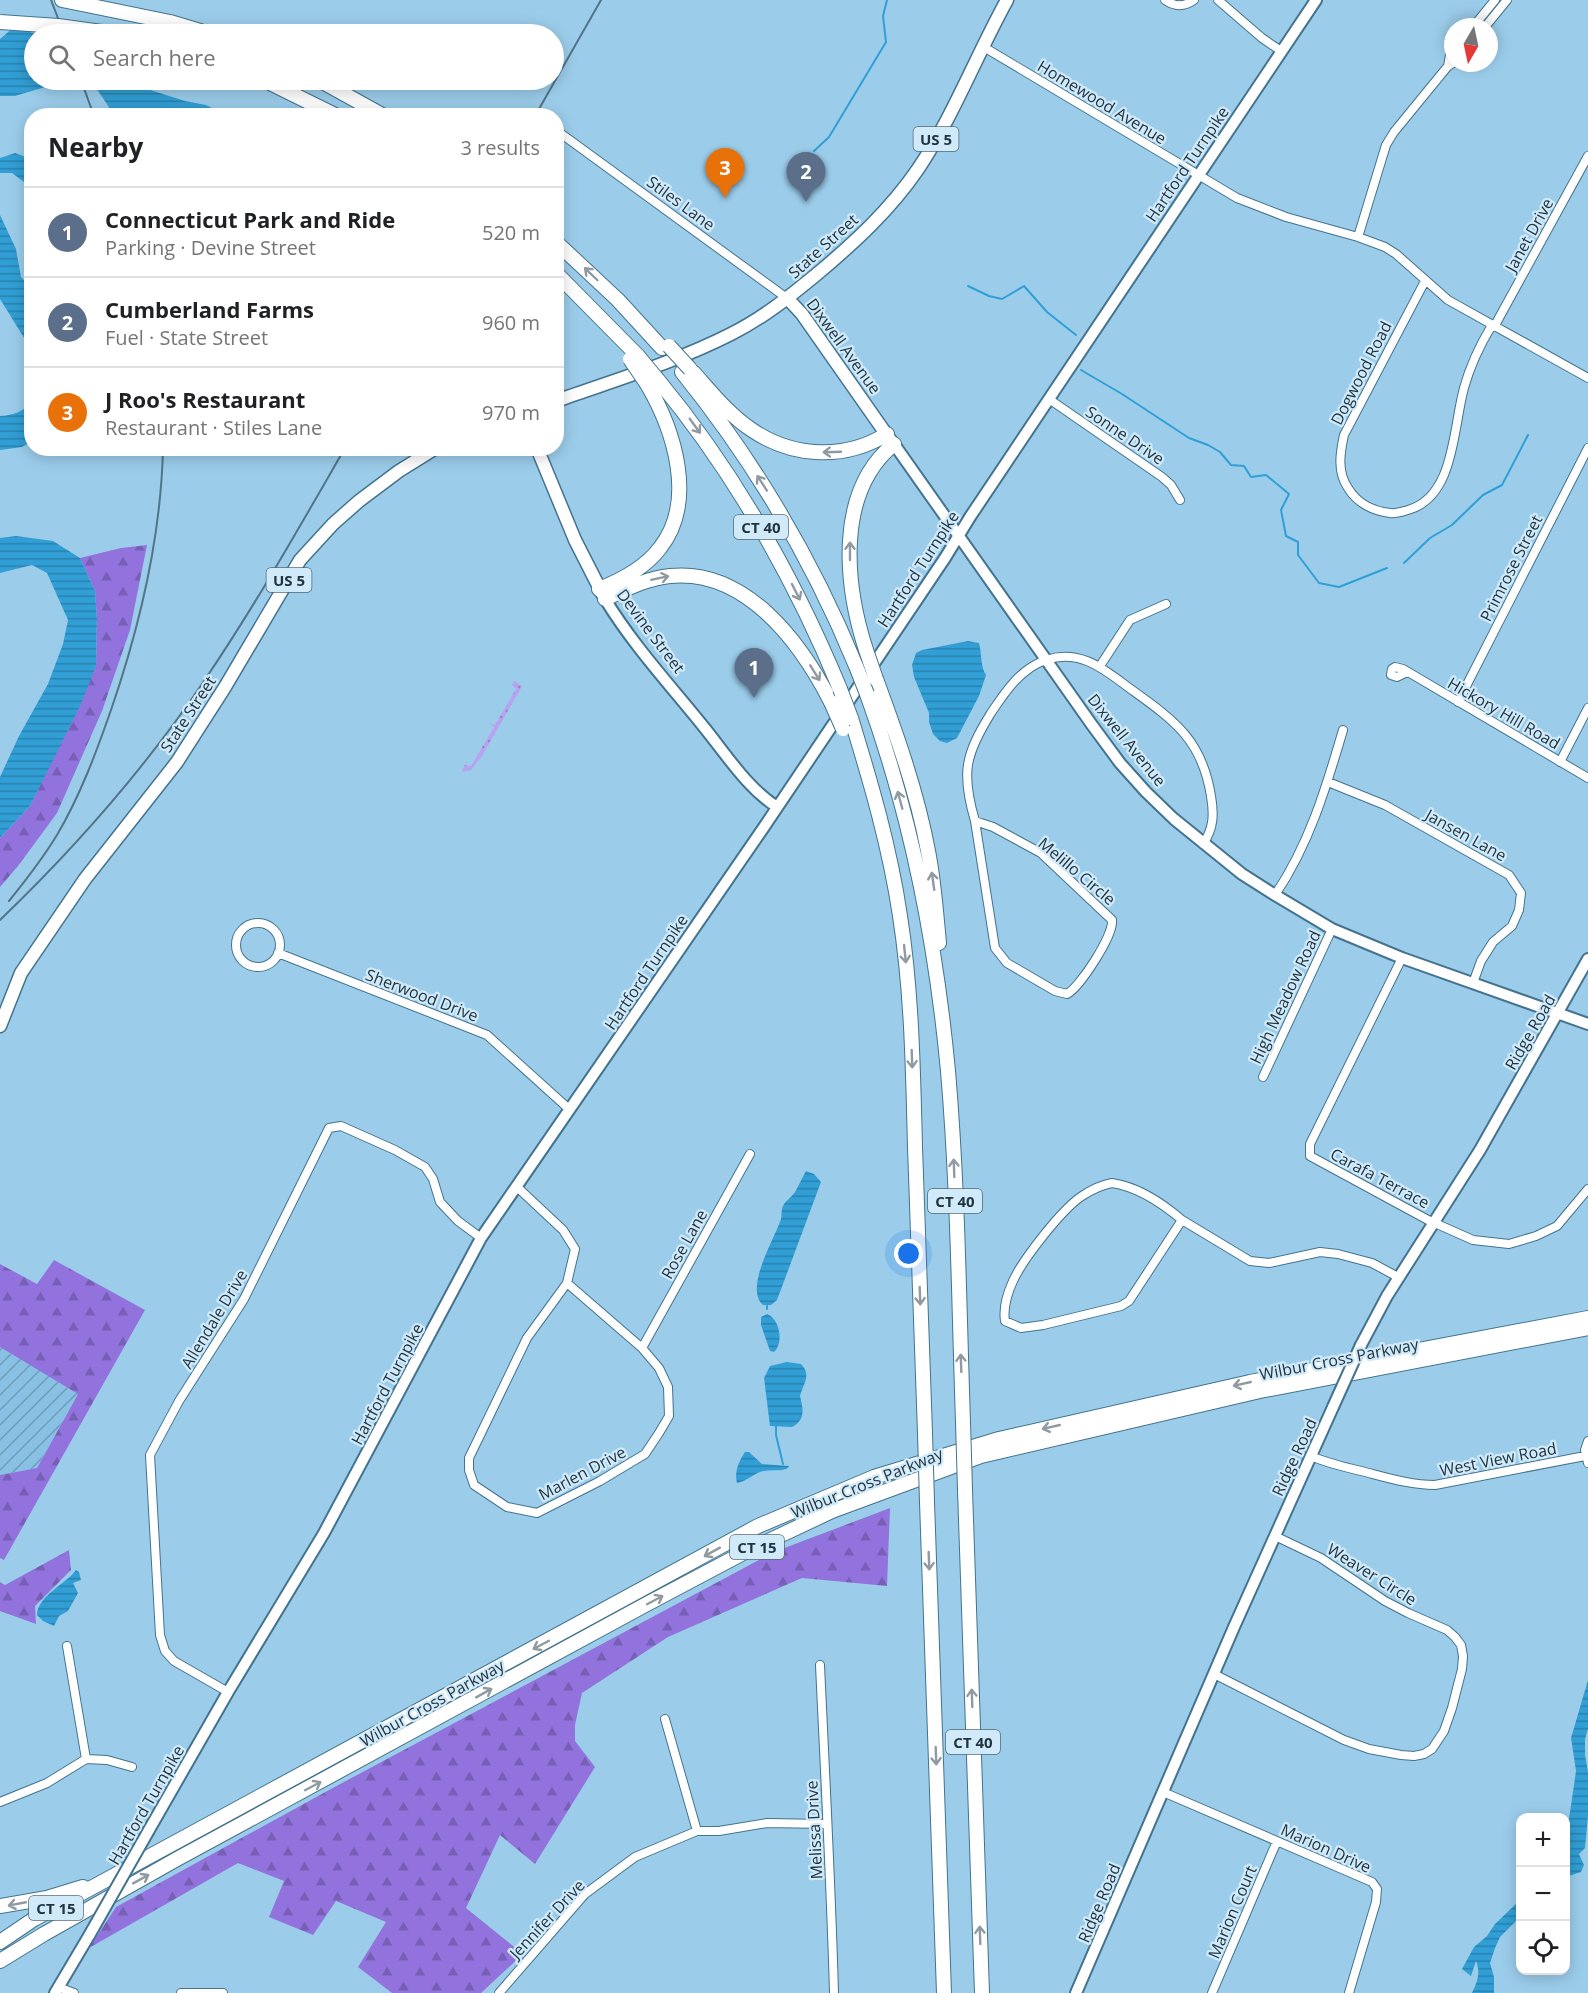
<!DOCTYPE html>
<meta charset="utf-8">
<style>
:root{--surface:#fff;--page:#f6f6f6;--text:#202124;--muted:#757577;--line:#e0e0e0;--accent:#7c3aed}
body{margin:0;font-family:"Open Sans",sans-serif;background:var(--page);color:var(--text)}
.controls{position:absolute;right:18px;bottom:18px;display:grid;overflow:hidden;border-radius:12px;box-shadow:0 3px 15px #0003}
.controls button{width:54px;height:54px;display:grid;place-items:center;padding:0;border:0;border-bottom:2px solid var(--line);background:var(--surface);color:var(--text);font:30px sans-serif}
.compass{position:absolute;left:1444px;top:18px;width:54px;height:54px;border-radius:50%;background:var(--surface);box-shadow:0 3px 15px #0003;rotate:189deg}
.you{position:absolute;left:909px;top:1254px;width:21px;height:21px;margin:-15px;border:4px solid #fff;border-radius:50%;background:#1a73e8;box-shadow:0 0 0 9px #1a73e833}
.badge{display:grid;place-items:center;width:39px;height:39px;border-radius:50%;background:var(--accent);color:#fff;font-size:20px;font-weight:700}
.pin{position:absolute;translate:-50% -50px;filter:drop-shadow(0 2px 3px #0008)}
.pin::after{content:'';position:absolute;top:32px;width:21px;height:18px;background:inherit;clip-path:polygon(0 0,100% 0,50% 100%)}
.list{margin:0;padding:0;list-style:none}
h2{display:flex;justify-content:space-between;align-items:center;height:78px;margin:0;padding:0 24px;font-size:26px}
h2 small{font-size:20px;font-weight:400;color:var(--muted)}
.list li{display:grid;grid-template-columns:39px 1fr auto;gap:18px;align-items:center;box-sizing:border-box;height:90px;padding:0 24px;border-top:2px solid var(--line)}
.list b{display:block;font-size:22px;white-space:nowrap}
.list p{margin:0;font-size:20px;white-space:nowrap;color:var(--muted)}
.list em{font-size:20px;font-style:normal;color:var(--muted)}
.icon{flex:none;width:33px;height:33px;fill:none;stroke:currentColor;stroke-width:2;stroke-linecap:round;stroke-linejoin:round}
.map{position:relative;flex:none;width:1588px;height:1993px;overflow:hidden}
.search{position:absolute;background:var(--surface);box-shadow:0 3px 15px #0003;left:24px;top:24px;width:540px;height:66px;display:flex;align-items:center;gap:15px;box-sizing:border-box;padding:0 21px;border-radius:33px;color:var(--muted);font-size:22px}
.panel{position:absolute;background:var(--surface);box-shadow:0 3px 15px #0003;left:24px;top:108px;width:540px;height:348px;border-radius:24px}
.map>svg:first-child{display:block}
.industrial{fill:url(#industrial-furrows)}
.grass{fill:url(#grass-dots)}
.forest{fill:url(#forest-firs)}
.water{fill:url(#water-rules)}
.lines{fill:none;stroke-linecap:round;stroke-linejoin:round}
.stream{stroke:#319fd5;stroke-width:2}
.minor-casing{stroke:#43738e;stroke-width:10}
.secondary-casing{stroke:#43738e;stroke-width:14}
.primary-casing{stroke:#43738e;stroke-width:15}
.motorway-casing{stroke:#43738e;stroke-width:16}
.minor{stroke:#fff;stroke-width:8}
.secondary{stroke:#fff;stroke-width:10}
.primary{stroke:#fff;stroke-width:12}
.motorway{stroke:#fff;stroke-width:14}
.rail{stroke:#537487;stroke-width:2}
.secondary-bridge-casing{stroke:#43738e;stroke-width:14;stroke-linecap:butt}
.motorway-bridge-casing{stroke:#43738e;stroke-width:16;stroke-linecap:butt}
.secondary-bridge{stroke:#fff;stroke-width:10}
.motorway-bridge{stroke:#fff;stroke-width:14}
.oneway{stroke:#909aa0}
.labels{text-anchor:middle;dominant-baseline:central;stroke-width:4.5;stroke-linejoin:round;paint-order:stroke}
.shield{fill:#d1eafa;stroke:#566b78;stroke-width:1.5}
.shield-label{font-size:15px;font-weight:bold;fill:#213541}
.street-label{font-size:16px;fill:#213541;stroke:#d1eafa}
</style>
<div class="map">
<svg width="1588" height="1993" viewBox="0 0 1588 1993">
<defs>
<pattern id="industrial-furrows" width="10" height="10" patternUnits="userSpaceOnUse" patternTransform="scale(1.5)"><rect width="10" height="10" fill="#88c1e3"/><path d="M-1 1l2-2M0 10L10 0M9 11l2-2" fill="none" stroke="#6f9eba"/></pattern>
<pattern id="grass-dots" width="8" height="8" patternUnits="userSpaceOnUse" patternTransform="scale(1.5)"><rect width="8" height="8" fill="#b7a4f1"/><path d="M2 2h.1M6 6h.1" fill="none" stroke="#9486c5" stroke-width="1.8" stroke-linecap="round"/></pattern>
<pattern id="forest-firs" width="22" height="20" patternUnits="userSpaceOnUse" patternTransform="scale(1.5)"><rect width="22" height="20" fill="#9273dd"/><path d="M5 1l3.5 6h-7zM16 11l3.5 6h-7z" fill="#775fb5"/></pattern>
<pattern id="water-rules" width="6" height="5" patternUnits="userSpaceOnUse" patternTransform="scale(1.5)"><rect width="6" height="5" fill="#319fd5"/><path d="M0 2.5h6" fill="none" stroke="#2982ae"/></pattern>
</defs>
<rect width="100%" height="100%" fill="#9bcdeb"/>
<!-- industrial -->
<path class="industrial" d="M0,1347L78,1393L37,1468L0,1475Z"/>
<!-- grass -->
<path class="grass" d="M514,681L522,686L520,690L482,756L471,770L463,772L462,770L465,765L471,766L494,727L489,723L495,725L516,689L512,685Z"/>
<!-- forest -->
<path class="forest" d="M147,545L130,630L102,711L57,813L18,866L0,887V838L30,806L96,666L97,619L95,591L80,558L121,548Z
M54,1260L145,1310L4,1560L0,1558V1475L37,1468L78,1394L0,1347V1264L37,1284Z
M890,1508L887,1586L802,1578L668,1637L582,1693L575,1725V1741L595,1767L535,1864L500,1835L466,1908L523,1954L481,1993H392L358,1967L386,1922L336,1901L313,1935L269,1917L284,1881L238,1863L89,1948L116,1907L329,1790L774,1552Z
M69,1550L71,1570L35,1606L36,1624L0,1611V1582L5,1585Z"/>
<!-- water -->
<path class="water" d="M14,27L36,34H34V80H50L52,85L15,96H0V39Z
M91,80H119L185,101L206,105L226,115H113C107,102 98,92 91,80Z
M15,153L31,159V214L24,182L12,173H0V158Z
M0,215L16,249L21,277L31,288V349L0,299Z
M31,404V442L22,447L0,450V416C12,416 23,411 31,404Z
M16,536L53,541L80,558L95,591L97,619L96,666L81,704L30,806L0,838V777L19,736L48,684L63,644L68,620L47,573L32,565L0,573V538Z
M968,641L979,643C982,653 980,666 986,675L979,696L957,738L947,743L940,741L933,734L929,722V713L914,677L912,665L916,653L922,650Z
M806,1171L814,1174L821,1182L777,1300L771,1305H763C744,1288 774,1240 781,1219C782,1215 781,1210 783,1206C785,1201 792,1197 795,1192C799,1185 802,1178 806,1171Z
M767,1314C780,1319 784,1343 774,1352L770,1351L761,1325V1317Z
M787,1362L801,1364C812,1375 803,1384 800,1396C803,1408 806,1420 792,1427L770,1426L764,1378L770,1366Z
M745,1452H749L762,1464L789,1466L788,1468C780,1472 772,1469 764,1471C755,1472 748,1481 737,1483C734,1472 739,1461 745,1452Z
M76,1570L79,1572L81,1580L73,1583L78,1593L68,1611L59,1616L54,1626L43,1621L37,1615C38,1595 65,1585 76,1570Z
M1588,1680V1729L1585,1739V1755L1588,1772V1816L1585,1848L1579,1854L1584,1865L1581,1872L1566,1877V1823L1569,1819L1576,1771L1571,1738Z
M1520,1900V1917L1500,1937L1495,1948L1490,1963L1494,1977V1993H1472C1477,1982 1481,1973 1476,1961L1471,1976L1462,1969L1474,1947L1487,1936L1495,1924Z"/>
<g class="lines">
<!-- stream -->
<path class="stream" d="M814,151L829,137L886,42L883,16L887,0
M968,286L989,296L1002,299L1024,286L1047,312L1076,335
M1081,370L1122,394L1189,438L1208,445L1220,452L1231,465L1244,466L1251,477L1266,475L1289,494L1281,510L1286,536L1298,542V555L1319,583L1339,587L1387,568
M1404,563L1430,538L1452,525L1483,495L1502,485L1528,435
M767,1309V1306
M776,1426V1435L783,1464"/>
<!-- minor casing -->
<g class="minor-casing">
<path id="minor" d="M1165,0C1175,7 1184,7 1194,0
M1218,0L1262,38L1281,51
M1473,27L1495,0
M1485,27L1507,0
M982,46L1237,198L1286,217L1358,237L1385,247L1396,254L1448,300L1588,378
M1448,66L1450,55L1453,51
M556,130L788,299
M1358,237L1386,145L1394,132L1448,66L1453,63
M1425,281L1344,435C1340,453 1337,472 1348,488C1357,503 1373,511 1390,513C1396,514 1401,512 1408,510C1455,497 1453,427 1464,388C1470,366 1480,345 1492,325
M1494,327L1588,156
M1049,399L1162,477L1171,485L1180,500
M1100,666L1130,620L1166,604
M1407,672L1397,677L1391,675L1392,669L1395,667L1403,669L1588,778
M1458,702L1588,448
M1560,762L1588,708
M1328,782L1385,805L1509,875L1521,893L1519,910L1512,926L1493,942L1481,961L1473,983
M975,821L993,827L1041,853L1112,920C1114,935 1080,987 1067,994L1055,991L1007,963L995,948Z
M975,821C961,773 965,755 991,713C1005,692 1021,668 1046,660C1081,648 1106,671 1132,690C1175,721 1202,740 1211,796C1214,814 1214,828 1203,844
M1275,895C1309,845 1326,788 1343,730
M236 945a22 22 0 1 1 44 0a22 22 0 1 1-44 0Z
M278,953L487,1035L569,1109
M1402,958L1310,1144V1156L1428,1220L1473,1240L1509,1244L1536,1236L1557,1226L1588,1189
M1263,1077L1332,929
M1112,1183C1139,1187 1162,1203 1182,1220L1129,1301L1121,1306L1043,1325L1021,1328L1005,1321C1003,1308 1007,1294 1013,1281C1023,1259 1062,1209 1082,1196C1091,1190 1101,1185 1112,1183Z
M516,1186L563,1230L575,1249L567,1283L642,1348L659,1368L668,1387L669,1416L659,1433L645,1454L600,1481L537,1513L507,1507L474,1485L469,1470V1458L527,1338L567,1283
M1182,1220L1250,1261L1269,1263L1320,1252L1338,1254L1372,1263L1398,1277
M642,1348L750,1154
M1588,1441L1585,1450L1588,1463
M1311,1456C1327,1463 1344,1467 1361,1471C1385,1477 1410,1485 1435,1485L1585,1456
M67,1646L86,1759
M820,1665C825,1774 831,1884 834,1993
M1214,1674L1344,1740L1369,1749L1401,1755L1414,1756L1424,1754L1432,1749L1444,1731L1452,1708L1462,1669L1463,1656L1461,1645L1455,1637L1447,1630L1408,1613L1385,1601L1321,1558L1275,1536
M228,1692L174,1661L165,1651L160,1635L150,1455L179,1401L244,1299L329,1128L341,1126L395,1150L425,1167L433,1179L440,1202L458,1221L481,1238
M665,1719L697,1831
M1163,1792L1372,1882L1377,1889L1376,1902L1349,1993
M0,1802L47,1783L86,1759L107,1760L132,1767
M58,1987L74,1993
M181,1993H223
M499,1993L585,1894L635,1857L697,1831H719L767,1823L826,1824
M1212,1993L1277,1841"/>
</g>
<!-- secondary casing -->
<g class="secondary-casing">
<path id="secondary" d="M894,444L1092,725L1120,763L1146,792L1174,819L1242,874L1275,895L1332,929L1402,958L1588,1024
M605,599C633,645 670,685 703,726C726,754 747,788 777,807
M1361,1345L1387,1296L1480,1150L1588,959
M149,1830L228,1692L324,1533L481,1238L764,827L945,558L970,517L1316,0
M55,1993L90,1934
M1076,1993L1234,1627L1333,1407"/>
</g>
<!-- primary casing -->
<g class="primary-casing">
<path id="primary" d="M788,299L802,314L891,441
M556,401C615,380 676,362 731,334C763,318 789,297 817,274C854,243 890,210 918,169C953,117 976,56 1007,0
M537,448L575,540L603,595
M0,1026L21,973L85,879L177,762L225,687L300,560L333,524L359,501L399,471L436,448"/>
</g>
<!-- motorway casing -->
<g class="motorway-casing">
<path id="motorway" d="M62,0L170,22L210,34
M264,80L337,116
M319,80L384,116
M556,242L618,300L662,348
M556,273L638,356
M682,372C754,461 812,559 856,666
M693,372C711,392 729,415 752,430C793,458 845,460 887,434
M658,380C735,473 794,578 840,689
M599,589C622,580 645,568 660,548C697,501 674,430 647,384
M605,599C626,589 648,578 670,576C746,568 801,643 831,702
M866,650C845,585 835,492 894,444
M876,679C897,736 917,792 928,851C934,881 936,912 939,943
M867,694C911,815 936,943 948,1071C958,1188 959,1305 963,1422
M851,718C871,783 890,848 900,916C912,993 913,1070 915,1147C918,1243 922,1338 925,1433
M965,1490L982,1993
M927,1502L944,1993
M0,1906L47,1898L83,1887
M0,1942L34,1919L758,1526L874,1477L999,1439L1250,1382L1588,1318
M0,1961L44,1934L177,1859L645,1605L745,1552L832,1511L981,1456L1260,1391L1588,1328"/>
</g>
<!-- minor -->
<use href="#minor" class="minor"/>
<!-- secondary -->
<use href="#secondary" class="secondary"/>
<!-- primary -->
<use href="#primary" class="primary"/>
<!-- motorway -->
<use href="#motorway" class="motorway"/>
<!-- rail -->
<path class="rail" d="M51,0L64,34
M81,80L94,116
M535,116L601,0
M9,901C26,880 43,858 57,835C80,796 96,753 111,710C140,626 161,538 163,448
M0,920C76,847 147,766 206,678C256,604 300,526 345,448"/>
<!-- secondary-bridge casing -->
<g class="secondary-bridge-casing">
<path id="secondary-bridge" d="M1333,1407L1361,1345
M90,1934L149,1830"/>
</g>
<!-- motorway-bridge casing -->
<g class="motorway-bridge-casing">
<path id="motorway-bridge" d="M0,22L58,26L116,34
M669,346L690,369
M638,356L658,380
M630,359L647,384
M866,650L876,679
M856,666L867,694
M840,689L851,718
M831,702L843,729
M963,1422L965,1490
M925,1433L927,1502"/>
</g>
<!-- secondary-bridge -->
<use href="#secondary-bridge" class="secondary-bridge"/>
<!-- motorway-bridge -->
<use href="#motorway-bridge" class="motorway-bridge"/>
</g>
<!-- one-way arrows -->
<defs><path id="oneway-shaft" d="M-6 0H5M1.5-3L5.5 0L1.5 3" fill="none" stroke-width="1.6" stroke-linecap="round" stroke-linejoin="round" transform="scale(1.5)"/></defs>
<g class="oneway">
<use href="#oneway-shaft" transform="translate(591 274) rotate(-136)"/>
<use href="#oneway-shaft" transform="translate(695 426) rotate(54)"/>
<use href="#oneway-shaft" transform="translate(832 452) rotate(178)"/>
<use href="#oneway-shaft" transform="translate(762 483) rotate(-123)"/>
<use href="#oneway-shaft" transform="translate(850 551) rotate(-90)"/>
<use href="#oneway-shaft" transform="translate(660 578) rotate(-12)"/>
<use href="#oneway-shaft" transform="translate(796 592) rotate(63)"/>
<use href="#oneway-shaft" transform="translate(815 673) rotate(58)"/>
<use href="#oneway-shaft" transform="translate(900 800) rotate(-105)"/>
<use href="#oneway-shaft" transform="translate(933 881) rotate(-98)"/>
<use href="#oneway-shaft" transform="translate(905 954) rotate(84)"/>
<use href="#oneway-shaft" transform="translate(912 1059) rotate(88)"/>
<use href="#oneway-shaft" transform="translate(954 1168) rotate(-92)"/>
<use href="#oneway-shaft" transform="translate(920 1296) rotate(88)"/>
<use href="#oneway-shaft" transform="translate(961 1363) rotate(-92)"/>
<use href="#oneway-shaft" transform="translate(1242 1384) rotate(167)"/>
<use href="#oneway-shaft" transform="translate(1051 1427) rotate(167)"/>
<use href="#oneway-shaft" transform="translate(712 1552) rotate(151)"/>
<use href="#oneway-shaft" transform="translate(929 1561) rotate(88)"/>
<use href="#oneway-shaft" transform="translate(655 1600) rotate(-28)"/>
<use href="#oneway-shaft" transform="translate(541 1645) rotate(152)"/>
<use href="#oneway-shaft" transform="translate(484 1693) rotate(-29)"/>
<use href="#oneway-shaft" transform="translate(972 1698) rotate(-92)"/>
<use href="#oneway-shaft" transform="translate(936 1756) rotate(88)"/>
<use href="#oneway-shaft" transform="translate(313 1786) rotate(-28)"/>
<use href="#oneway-shaft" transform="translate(141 1879) rotate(-29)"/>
<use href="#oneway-shaft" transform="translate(17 1904) rotate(169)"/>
<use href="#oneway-shaft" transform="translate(980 1935) rotate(-92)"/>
</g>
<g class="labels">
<!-- shield labels -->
<g class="shield">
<rect x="913.5" y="127" width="45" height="24" rx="4.5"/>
<rect x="734" y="515" width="54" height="24" rx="4.5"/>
<rect x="266.5" y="568" width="45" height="24" rx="4.5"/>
<rect x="928" y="1189" width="54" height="24" rx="4.5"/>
<rect x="730" y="1535" width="54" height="24" rx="4.5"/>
<rect x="946" y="1730" width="54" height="24" rx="4.5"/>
<rect x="29" y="1896" width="54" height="24" rx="4.5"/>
</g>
<g class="shield-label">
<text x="936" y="139">US 5</text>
<text x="761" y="527">CT 40</text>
<text x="289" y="580">US 5</text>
<text x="955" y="1201">CT 40</text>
<text x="757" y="1547">CT 15</text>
<text x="973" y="1742">CT 40</text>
<text x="56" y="1908">CT 15</text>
</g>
<!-- street labels -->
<g class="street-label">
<text transform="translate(1102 102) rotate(31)">Homewood Avenue</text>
<text transform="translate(1187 164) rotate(-56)">Hartford Turnpike</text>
<text transform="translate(681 203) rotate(36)">Stiles Lane</text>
<text transform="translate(1529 235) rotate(-61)">Janet Drive</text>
<text transform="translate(823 246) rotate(-42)">State Street</text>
<text transform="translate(844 346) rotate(54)">Dixwell Avenue</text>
<text transform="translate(1361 373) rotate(-63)">Dogwood Road</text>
<text transform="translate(1125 435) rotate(34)">Sonne Drive</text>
<text transform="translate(1511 568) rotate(-63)">Primrose Street</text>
<text transform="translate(918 569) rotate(-57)">Hartford Turnpike</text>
<text transform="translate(651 631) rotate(53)">Devine Street</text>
<text transform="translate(1504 713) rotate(30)">Hickory Hill Road</text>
<text transform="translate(188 714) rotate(-57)">State Street</text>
<text transform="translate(1127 740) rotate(51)">Dixwell Avenue</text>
<text transform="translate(1466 835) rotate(29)">Jansen Lane</text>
<text transform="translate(1077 871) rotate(40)">Melillo Circle</text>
<text transform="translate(646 972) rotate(-56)">Hartford Turnpike</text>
<text transform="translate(422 995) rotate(21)">Sherwood Drive</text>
<text transform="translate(1285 997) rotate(-65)">High Meadow Road</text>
<text transform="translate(1530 1032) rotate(-60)">Ridge Road</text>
<text transform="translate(1380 1178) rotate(28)">Carafa Terrace</text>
<text transform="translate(684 1244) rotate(-61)">Rose Lane</text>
<text transform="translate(214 1319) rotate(-59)">Allendale Drive</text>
<text transform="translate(1339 1359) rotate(-11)">Wilbur Cross Parkway</text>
<text transform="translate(387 1384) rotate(-62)">Hartford Turnpike</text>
<text transform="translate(1294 1457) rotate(-65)">Ridge Road</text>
<text transform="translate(1498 1459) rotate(-11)">West View Road</text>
<text transform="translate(582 1473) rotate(-28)">Marlen Drive</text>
<text transform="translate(867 1483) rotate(-22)">Wilbur Cross Parkway</text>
<text transform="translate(1372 1574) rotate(32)">Weaver Circle</text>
<text transform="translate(432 1703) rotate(-29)">Wilbur Cross Parkway</text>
<text transform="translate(146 1805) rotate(-60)">Hartford Turnpike</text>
<text transform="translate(814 1830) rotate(-93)">Melissa Drive</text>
<text transform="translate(1326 1848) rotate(24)">Marion Drive</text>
<text transform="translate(1099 1903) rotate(-67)">Ridge Road</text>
<text transform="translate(1232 1912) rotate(-67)">Marion Court</text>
<text transform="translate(547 1919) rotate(-47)">Jennifer Drive</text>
</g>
</g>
</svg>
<div class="controls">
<button>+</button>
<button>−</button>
<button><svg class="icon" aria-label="locate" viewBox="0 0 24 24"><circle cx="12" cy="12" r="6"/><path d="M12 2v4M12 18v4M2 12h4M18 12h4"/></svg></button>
</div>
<svg class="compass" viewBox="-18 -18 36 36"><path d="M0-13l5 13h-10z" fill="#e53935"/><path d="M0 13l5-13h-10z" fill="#757577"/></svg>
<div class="you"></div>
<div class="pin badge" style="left:754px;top:698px;background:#5c6f8a">1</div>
<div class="pin badge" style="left:806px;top:202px;background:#5c6f8a">2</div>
<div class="pin badge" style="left:725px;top:198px;background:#e8710a">3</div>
<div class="search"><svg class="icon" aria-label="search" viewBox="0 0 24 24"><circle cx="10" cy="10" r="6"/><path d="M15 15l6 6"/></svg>Search here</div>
<section class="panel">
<h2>Nearby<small>3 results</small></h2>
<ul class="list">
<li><span class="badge" style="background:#5c6f8a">1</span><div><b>Connecticut Park and Ride</b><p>Parking · Devine Street</p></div><em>520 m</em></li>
<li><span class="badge" style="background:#5c6f8a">2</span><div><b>Cumberland Farms</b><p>Fuel · State Street</p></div><em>960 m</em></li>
<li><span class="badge" style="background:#e8710a">3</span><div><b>J Roo's Restaurant</b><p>Restaurant · Stiles Lane</p></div><em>970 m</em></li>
</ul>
</section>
</div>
